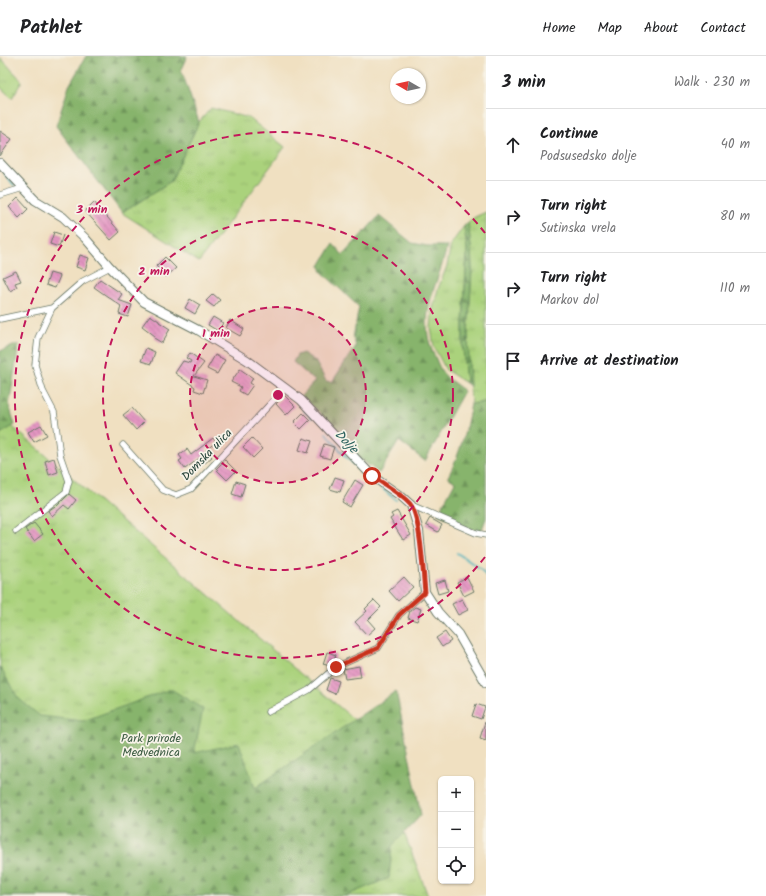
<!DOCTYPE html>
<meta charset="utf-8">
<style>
:root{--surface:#fff;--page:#f6f6f6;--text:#202124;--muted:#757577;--line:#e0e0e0}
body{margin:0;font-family:Kalam,sans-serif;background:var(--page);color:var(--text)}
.controls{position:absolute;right:12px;bottom:12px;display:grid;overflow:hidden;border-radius:6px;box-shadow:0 1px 3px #0004}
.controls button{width:36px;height:36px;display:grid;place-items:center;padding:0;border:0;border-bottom:1px solid var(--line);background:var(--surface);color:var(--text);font:20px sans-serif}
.compass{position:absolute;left:390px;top:12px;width:36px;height:36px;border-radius:50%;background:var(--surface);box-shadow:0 1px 3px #0004;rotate:279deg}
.stop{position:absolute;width:12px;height:12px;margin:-9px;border:3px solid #c8321e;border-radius:50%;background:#fff}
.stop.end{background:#c8321e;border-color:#fff;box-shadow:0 1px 4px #0008}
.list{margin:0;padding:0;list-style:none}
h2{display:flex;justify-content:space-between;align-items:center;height:52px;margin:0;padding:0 16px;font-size:17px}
h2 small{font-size:13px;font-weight:400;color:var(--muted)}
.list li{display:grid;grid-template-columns:26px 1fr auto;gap:12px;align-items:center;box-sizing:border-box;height:72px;padding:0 16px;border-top:1px solid var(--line)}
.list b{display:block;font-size:15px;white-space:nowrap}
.list p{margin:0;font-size:13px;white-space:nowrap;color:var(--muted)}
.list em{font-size:13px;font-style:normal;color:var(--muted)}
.icon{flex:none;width:22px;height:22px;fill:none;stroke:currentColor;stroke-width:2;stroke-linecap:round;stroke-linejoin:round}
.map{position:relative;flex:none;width:486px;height:840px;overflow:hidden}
header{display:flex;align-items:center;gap:24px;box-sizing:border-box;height:56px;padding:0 20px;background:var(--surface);border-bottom:1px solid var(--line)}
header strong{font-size:19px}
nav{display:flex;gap:22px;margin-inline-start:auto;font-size:14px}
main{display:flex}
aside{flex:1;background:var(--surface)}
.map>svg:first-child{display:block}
.grass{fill:url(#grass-tufts);stroke:#648858}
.forest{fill:url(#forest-firs);stroke:#537850}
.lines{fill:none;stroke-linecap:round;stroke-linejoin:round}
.stream{stroke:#3fafb9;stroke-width:2}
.building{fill:url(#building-back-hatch)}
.street-casing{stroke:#687665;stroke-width:7}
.secondary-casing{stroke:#687665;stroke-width:10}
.street{stroke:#fff;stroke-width:5.5}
.secondary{stroke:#fff;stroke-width:8}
.route{stroke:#c8321e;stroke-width:5}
.ring{fill:none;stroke:#c2185b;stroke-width:2;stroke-dasharray:7 5}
.labels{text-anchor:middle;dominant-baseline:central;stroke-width:3.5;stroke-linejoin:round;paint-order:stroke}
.street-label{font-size:12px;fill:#1f3d34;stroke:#f7f3e8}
.park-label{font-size:12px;fill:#3b5b42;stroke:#f7f3e8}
.water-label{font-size:13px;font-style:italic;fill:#295f5c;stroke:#f7f3e8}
.centre{fill:#c2185b;stroke:#f7f3e8;stroke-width:2}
.ring-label{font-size:12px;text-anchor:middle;font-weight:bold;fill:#c2185b;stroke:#f7f3e8;stroke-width:3.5;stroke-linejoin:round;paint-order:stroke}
</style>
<header>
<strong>Pathlet</strong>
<nav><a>Home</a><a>Map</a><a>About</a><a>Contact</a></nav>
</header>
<main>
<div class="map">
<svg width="486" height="840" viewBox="0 0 486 840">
<defs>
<pattern id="grass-tufts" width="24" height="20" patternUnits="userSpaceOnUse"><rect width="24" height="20" fill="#aad27c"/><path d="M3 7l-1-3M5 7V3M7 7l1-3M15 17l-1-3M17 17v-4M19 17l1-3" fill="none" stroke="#92b56c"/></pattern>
<pattern id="forest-firs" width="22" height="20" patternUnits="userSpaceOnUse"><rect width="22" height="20" fill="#87b46c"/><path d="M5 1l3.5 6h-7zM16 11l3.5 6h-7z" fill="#6e945a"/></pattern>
<pattern id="building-back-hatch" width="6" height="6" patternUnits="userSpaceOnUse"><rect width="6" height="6" fill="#e496c2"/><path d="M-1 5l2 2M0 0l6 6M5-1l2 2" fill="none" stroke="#b87c9e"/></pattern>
</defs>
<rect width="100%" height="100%" fill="#f7f3e8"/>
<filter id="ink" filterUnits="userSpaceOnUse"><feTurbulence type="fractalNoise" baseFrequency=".025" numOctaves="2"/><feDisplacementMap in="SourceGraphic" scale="8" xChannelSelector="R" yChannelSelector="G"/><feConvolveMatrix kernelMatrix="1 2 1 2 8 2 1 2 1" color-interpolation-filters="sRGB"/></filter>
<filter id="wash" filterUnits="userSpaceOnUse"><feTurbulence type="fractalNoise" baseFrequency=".012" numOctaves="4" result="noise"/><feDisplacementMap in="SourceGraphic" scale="16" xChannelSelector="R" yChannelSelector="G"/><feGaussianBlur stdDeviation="0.9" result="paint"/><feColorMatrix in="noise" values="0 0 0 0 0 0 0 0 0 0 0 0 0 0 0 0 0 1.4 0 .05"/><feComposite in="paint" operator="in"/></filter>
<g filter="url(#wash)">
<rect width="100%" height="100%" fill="#f0e0c1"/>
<!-- grass -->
<path class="grass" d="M0,1L22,25L12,42L0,31Z
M211,52L249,62L285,91L199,206L122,157L171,125L199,66Z
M486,156V346L471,348L469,321L468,278L472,213L471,191L468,166L475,161Z
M464,170L467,193L463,268V292L466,327L446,314L434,291L431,272L432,256L438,233L447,210L451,188Z
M0,360L365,673L428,840H0Z"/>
<!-- forest -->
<path class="forest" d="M86,0H187L181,13L199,66L171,125L122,157L56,70L69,30Z
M379,160L412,187L427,190H447C438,231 414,262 436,303C438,308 440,313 443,317C448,324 458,329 464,335L425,405L399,385L379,417L357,400L319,356L301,340L315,325L293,306L297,299L303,297L315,305L326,325L332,326L356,290L353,282L359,251L322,216L320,210L333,188L343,199Z
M468,166L471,191L472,213L468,278L470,330L466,327L463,292V268L467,193L464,170Z
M19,288L9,349L15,369L0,378V295Z
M486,346V462L481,476L471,473L438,458L455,426L448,421C460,398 466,374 471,348Z
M0,611L18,642L40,660L83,665L171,633L203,653L194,697L239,687L255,732L396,635L421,759L392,790L389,822L345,840H0Z"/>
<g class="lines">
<!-- stream -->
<path class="stream" d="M5,118L14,129
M235,301L248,310
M304,354L312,362
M326,377L346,401L361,414
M377,428L396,444
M457,497L481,513L486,520"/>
</g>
<g id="blocks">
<!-- building -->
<path class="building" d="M0,75L12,83L0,100Z
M18,142L28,153L19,162L9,151Z
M94,146L120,176L111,184L85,155Z
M54,176L63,179L59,191L50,188Z
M80,199L89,202L85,214L76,211Z
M165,201L176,212L166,221L156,210Z
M16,215L21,225L15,227L17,231L10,235L3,221Z
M50,217L60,220L55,232L46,229Z
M100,223L122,238L118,244L132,249L128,261L119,258L121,250L94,231Z
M213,238L220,244L214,251L206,245Z
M190,243L200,249L195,258L185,252Z
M150,259L159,265V266L170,273L162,287L154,282L155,280L142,270Z
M213,261L223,267L218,275L208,269Z
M230,264L244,273L240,280L226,272Z
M146,292L155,296L151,308L141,305Z
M190,297L204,307L194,320L207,324L203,337L194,334L195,331L175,317L183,305L190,307L191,305L186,302Z
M215,299L225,304L217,318L207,313Z
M240,313L253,322L250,327L253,329L246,339L239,335L241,331L231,326Z
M284,339L295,350L286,359L276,348Z
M132,352L144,366L136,374L123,359Z
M303,357L310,364L301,373L294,366Z
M41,369L47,379L34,386L28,376Z
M213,382L216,386L206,394L212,401L205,407L201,401L185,413L179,405L182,403L179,399L187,393L191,399Z
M252,382L262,393L253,402L243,391Z
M303,382L312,385L308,397L299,394Z
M324,388L334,391L330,403L320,400Z
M54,402L58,416L49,419L45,405Z
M225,404L236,415L227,424L216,413Z
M335,421L344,424L340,436L330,433Z
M355,424L363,429L350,451L342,446Z
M236,425L245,428L241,441L232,438Z
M69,438L76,444L69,453L64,449L52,460L48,455L55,450L56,451Z
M397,455L411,479L403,484L390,463L393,461L391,458Z
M430,462L442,469L438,476L426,469Z
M34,467L43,478L34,485L25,473Z
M404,521L413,531L398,545L389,535Z
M467,521L474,535L464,540L457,526Z
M445,524L448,535L438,538L435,527Z
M462,543L468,554L458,559L452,548Z
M374,544L381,551L368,564L375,572L367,579L355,566L367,555L365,553Z
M415,551L421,553L417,565L408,562L410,555Z
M445,576L451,585L442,591L436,582Z
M327,596L336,599L333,608L330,610L323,608Z
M359,610L361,621L345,623L343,613Z
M330,622L339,625L335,638L326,634Z
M476,648L485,651L481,663L472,660Z
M485,666H486V684L480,682Z"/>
</g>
</g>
<g filter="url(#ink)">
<use href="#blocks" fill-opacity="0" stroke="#687665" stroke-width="1"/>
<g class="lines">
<!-- street casing -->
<g class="street-casing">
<path id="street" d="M0,139L23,132
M0,263L52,252
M123,389L163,434L176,439L191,433L285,332
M411,449L476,477L486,479
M16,475L66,436L69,425L60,399L54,356L43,335L35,309L38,282L52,252L83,225L110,211
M268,656L309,634L336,611L378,592L399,559L425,536"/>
</g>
<!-- secondary casing -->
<g class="secondary-casing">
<path id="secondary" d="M0,107L35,144L63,161L85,182L110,211L144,246L198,274L247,304L285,332L301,344L372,420L402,441L411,449L419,475L425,536L438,556L458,578L486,627"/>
</g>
<!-- street -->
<use href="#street" class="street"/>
<!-- secondary -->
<use href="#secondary" class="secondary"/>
</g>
</g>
<g class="lines" filter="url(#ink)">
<!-- route -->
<path class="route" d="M336,611L378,592L399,559L425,536C423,518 421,461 410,448C400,437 385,429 372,420"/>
</g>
<!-- distance rings -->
<circle cx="278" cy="339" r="88" fill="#c2185b" fill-opacity=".12"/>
<g class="ring">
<circle cx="278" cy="339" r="88"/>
<circle cx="278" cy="339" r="175"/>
<path d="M485 501A263 263 0 1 1 485 177"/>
</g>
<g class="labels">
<!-- street labels -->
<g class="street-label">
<text transform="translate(207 399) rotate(-46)">Domska ulica</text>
</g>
<!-- park labels -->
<g class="park-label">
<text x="151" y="682">Park prirode<tspan x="151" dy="14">Medvednica</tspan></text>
</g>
<!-- water labels -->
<g class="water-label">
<text transform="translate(346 386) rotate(46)">Dolje</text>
</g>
</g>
<circle cx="278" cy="339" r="6" class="centre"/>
<g class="ring-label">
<text x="92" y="157">3 min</text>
<text x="154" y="219">2 min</text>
<text x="216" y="281">1 min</text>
</g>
</svg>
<div class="controls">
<button>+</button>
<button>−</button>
<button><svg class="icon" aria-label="locate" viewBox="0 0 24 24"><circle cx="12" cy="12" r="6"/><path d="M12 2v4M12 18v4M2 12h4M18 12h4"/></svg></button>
</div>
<svg class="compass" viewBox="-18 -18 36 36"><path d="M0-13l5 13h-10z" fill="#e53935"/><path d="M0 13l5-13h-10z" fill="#757577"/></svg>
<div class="stop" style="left:372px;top:420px"></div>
<div class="stop end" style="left:336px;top:611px"></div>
</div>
<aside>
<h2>3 min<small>Walk · 230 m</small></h2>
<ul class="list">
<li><svg class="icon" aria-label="ahead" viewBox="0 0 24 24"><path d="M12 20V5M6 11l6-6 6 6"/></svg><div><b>Continue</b><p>Podsusedsko dolje</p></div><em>40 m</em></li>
<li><svg class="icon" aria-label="right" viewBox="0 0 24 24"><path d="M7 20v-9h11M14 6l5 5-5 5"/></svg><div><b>Turn right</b><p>Sutinska vrela</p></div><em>80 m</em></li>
<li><svg class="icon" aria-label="right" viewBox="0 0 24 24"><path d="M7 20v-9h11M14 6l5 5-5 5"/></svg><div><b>Turn right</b><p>Markov dol</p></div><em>110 m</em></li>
<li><svg class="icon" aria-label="arrive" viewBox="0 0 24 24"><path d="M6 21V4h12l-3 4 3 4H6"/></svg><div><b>Arrive at destination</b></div></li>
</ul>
</aside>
</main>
